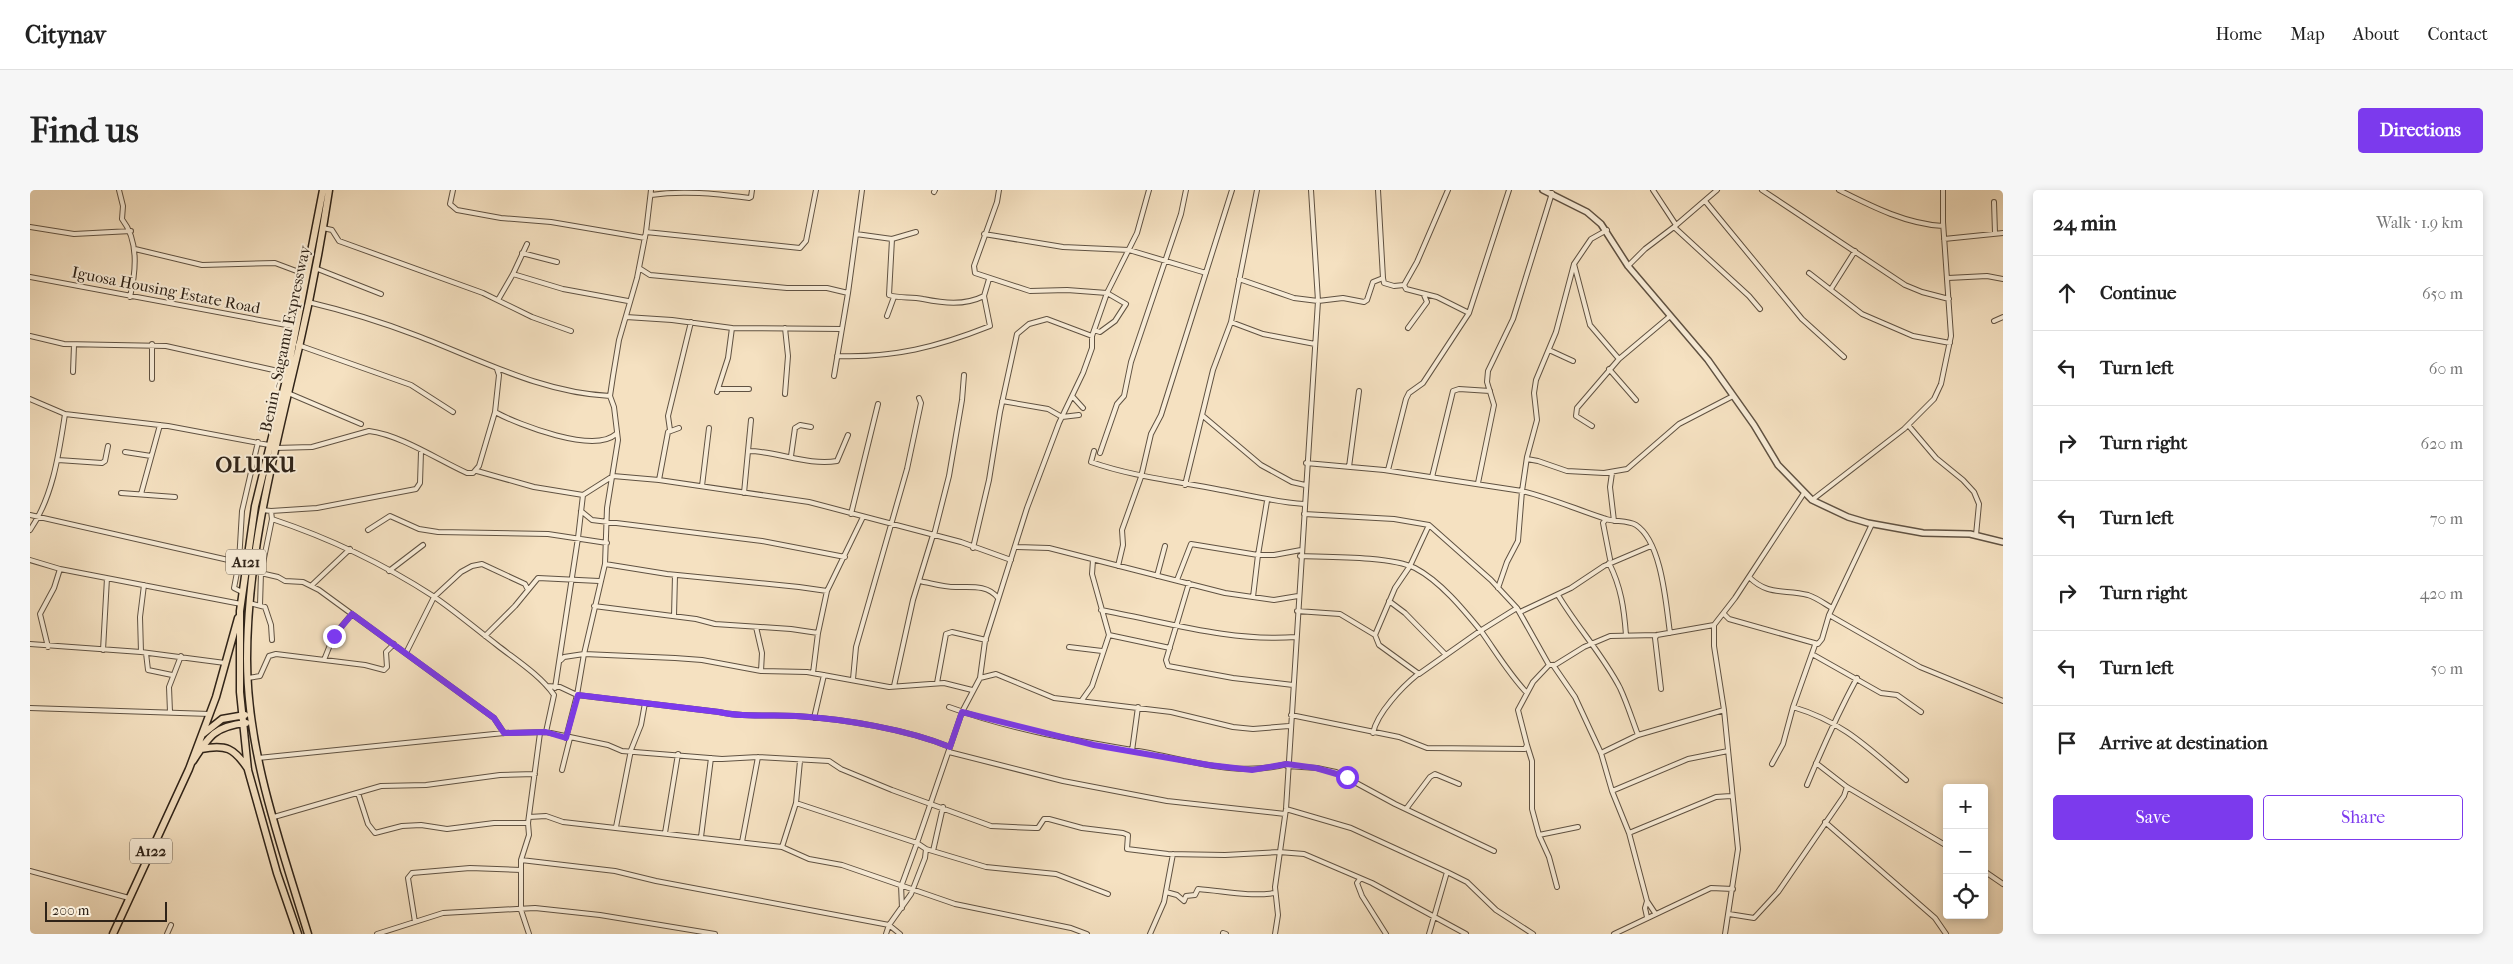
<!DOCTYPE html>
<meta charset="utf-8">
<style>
:root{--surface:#fff;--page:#f6f6f6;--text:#222;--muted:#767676;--line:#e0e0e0;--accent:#7c3aed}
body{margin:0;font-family:"IM FELL French Canon",serif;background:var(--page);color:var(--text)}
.controls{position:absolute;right:15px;bottom:15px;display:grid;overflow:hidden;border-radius:5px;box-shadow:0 2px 8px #0003}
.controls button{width:45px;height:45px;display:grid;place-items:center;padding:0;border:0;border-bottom:1px solid var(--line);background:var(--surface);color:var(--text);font:25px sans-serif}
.scale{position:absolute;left:15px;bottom:12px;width:122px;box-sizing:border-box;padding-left:5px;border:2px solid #2f2318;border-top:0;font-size:14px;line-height:18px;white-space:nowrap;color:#2f2318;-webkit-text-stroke:4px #f8ecd7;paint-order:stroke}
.stop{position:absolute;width:15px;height:15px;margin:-11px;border:4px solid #7c3aed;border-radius:50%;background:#fff}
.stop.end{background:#7c3aed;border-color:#fff;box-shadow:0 1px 5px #0008}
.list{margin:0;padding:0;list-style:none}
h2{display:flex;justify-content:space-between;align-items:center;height:65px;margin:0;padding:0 20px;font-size:21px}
h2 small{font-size:16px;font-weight:400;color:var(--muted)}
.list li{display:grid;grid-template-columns:32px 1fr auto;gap:15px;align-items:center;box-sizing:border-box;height:75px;padding:0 20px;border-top:1px solid var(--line)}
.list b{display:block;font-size:19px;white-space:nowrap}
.list em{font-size:16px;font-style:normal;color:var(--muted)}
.actions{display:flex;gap:10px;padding:15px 20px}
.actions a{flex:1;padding:11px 0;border:1px solid var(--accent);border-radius:5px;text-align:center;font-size:18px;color:var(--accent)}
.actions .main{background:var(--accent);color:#fff}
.icon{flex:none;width:28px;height:28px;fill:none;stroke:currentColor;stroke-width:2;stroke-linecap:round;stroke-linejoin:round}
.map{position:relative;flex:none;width:1973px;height:744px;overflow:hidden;border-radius:5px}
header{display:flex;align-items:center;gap:30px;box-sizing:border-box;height:70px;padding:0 25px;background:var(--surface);border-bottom:1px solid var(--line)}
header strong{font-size:24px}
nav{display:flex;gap:28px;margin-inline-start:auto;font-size:18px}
.intro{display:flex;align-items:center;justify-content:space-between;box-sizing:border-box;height:120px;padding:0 30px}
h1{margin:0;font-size:35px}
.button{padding:12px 22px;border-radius:5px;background:var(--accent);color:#fff;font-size:18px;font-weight:700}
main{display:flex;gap:30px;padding:0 30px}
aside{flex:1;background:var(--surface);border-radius:5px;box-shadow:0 2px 8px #0003}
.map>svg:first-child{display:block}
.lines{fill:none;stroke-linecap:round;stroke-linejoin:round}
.minor-casing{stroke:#605242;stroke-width:6}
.tertiary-casing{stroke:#605242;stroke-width:8}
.trunk-casing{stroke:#2f2318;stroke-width:9}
.minor{stroke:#f8ecd7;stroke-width:4}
.tertiary{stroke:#f8ecd7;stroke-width:5}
.trunk{stroke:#f5e1c1;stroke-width:6}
.route{stroke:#7c3aed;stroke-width:6}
.labels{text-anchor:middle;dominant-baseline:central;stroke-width:4;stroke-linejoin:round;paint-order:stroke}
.shield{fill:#f8ecd7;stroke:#6b5f51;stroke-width:1}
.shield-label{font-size:15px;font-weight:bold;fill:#2f2318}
.street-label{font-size:16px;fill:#2f2318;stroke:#f8ecd7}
.district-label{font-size:21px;font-weight:bold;letter-spacing:1px;fill:#2f2318;stroke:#f8ecd7}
</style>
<header>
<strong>Citynav</strong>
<nav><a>Home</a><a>Map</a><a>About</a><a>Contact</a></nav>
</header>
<div class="intro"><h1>Find us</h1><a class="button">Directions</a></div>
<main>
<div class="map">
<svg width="1973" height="744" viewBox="0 0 1973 744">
<rect width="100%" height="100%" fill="#f5e1c1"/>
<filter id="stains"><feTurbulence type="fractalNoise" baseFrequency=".004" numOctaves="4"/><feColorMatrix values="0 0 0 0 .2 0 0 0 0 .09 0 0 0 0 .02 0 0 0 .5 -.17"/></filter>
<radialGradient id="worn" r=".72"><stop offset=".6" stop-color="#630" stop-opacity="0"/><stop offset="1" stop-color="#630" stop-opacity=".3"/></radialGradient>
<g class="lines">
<!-- minor casing -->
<g class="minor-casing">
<path id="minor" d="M89,0L93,16L92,29C109,51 106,81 100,107
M423,0L420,14L427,20L471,28L521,32L615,48
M969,0L967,12L944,76L945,83L1000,101L1037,100L1077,103L1096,114L1085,131L1070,142L1064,140
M1348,0L1353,88L1354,93L1364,96L1374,95
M1623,0L1646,35
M1732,0L1875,95L1892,102L1919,109
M1809,0C1841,16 1876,34 1913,36
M904,2L905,0
M621,5C654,0 686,4 719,8L721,7L722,0
M1675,11L1772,129L1814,167
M1964,12L1965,43
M0,37L44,44L101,41
M1644,37L1719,106L1730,119
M293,38L302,40L309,51L453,103L502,127L541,141
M616,42L770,58L776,51L786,0
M826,44L862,49L886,42
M954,44L1033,57L1099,60L1176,83
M862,49L859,105C870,109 881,106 893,109C913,113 934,116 954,106L959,89
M1914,49L1973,43
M105,59L172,75L245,73L277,85
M492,63L527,72
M1544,74L1560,135L1589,169
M1598,76L1615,59L1644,37L1687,0
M285,78L351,104
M609,78L620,85L757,98H797L818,103
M1779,83L1832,124L1883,146L1920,153
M483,84L533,99L598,111
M0,87L267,137
M1918,88L1957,86L1973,89
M1209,89L1264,108L1288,111L1313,108L1334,112L1337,110L1343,92L1353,88
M1374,95L1387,72L1418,0
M1374,95L1376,99L1407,107L1439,123
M1801,99L1825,61
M468,110L483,84L497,54
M278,112C316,121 352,132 388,146C451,170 512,203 580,206
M857,126L864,107
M596,127L642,130L702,138L812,139
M1964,131L1973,127
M1201,132L1233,144L1285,154
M1378,138L1397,112L1394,105
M0,146L34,154L136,156L248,181L256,190
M268,155L381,195L423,222
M1519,160L1543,171
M807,166C864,168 907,157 960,136L954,106
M1579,179L1606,210
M43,182L44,155
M804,186L818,103L832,0
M122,189V154
M688,199H719
M687,202L698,168L702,138
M258,203L331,234
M755,204L758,166L755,138
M1043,207L1053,218
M0,209L35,224L138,236L239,255
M972,211L1018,219L1032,227L1049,225
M465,222C489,235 564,264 586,244
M1173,226L1231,275L1262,292L1275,295
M1878,235L1906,268L1933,290L1944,302L1949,314L1946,345
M1562,236L1546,226L1547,218L1589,169L1639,127
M640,240L638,226L661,132
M245,258L282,257L339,241C371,245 408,270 437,283H443L449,276L465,222L469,185L467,179
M718,261L721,230
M1064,261L1061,272C1104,287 1147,291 1191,300C1219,305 1245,312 1274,314
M95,262L121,266
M1070,263L1087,214L1094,206L1101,172L1151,24L1156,0
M761,266L765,238L770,235L781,237
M1497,269L1508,271L1537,281L1574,283L1597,279L1649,234L1703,206
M28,270L72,273L75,271L78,256
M1276,273L1354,280L1492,301L1497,267L1507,230L1504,203L1506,190L1526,142L1544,74L1561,49L1577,40
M1319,277L1329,201
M1358,280L1376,209L1379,203L1393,193L1439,123L1479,0
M447,281L504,297L553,305L583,286L629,290L779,312L931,352L981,370
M1582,283L1580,297L1584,331
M1402,287L1423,201L1429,199L1460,201
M629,290L638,242L649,238
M1448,293L1464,215L1457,192L1458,181L1483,129L1522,3
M1155,295L1183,180L1201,132L1227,0
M672,296L679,238
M91,303L145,307
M714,303L718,261C747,261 778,276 807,271L818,245
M111,304L130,235
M1782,310L1874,239L1904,209L1911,194L1921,146L1913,32V0
M232,320L241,321L242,329C299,348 352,373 403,406C425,421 446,439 467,455C486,470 510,485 524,505L516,542
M241,321L287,318L386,299L390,293L391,262
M551,321L562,330L732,351L815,367
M821,324L848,214
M1274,324L1364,329L1399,335L1461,390L1487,418L1519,475H1525L1554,457L1580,446L1627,445L1684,435L1705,408L1774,303
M0,325L216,374
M1576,329L1573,333L1580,369
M1399,335L1380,376L1365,398L1345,445L1349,455L1389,484L1450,441L1487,418
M0,340C23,307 29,263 35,224
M338,340L360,326L389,339L408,342L518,344L577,353
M904,345L919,286L932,210L934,185
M987,357L1019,358L1195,403L1244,410L1268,406
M943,358L959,290L970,222L987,144L999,134L1017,129L1062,146
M1270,366C1298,367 1361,366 1385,378C1410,391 1433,419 1451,441C1466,462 1479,484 1497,503
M0,370L30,379L211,414
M1579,373C1591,397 1594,418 1596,445
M575,374L637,384L769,397L797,401
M1088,376L1093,355L1092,340L1111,287L1121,244L1131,225L1202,0
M222,381L248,387L255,391L273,392L289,400L464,528L474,543
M359,381L393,355
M1127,386L1135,356
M1719,387C1738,406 1754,399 1778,405C1787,408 1795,414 1802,418
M1147,390L1161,354L1228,365L1237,311
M889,391C901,393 916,398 928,397C942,397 958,395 968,408
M1159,393L1136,470L1138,476L1203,488L1263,495
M282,395L320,359
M1468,398L1477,372L1488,351L1492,301C1521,308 1548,320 1576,329C1585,332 1598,330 1606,335C1632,352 1636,415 1640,443
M212,402L204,398L209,372L212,321L228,252
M1528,405C1547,437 1573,465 1590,498C1597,513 1602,529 1608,545
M1223,407L1228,365H1244L1271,360
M1359,411L1375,423L1416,465
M219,413L235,417L241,435L242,450
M230,415L231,383L242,329
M564,416L666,429L685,434L761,439L788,443
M1071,420C1136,432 1200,452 1266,447
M1267,421L1310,424L1345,445
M1490,422L1541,398L1574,376L1621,356
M1694,424L1699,429L1788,454L1792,449L1799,425L1842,334
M1799,425L1890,477L1973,511
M644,426L645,385
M1684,435V456L1694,520L1708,659L1695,744
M726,437L732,463L731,481
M1079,445L1140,458
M1627,445L1625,448L1631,499
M455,446L485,416L508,388L569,391
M0,454L111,462L195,473
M18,457L10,424L24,398L30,379
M1039,457L1072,461
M73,460L77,388
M111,462L110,427L114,395
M116,463L118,480L142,485
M376,463L404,407L431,382L442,376L452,374L495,394L497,398
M1782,464L1851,503L1867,505L1891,522
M294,470L304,445L322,424
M531,470L534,467L554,464L645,468L672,470L731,481L777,482L859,497L914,493L942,500
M1523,475L1545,507L1571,563L1582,601L1599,643L1617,711L1625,723
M783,483L788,443L797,401L833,327
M218,488L230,486L239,466L246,464L335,475L354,480L357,477L356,462L364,454
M950,488L966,484L1024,508L1141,522L1203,537L1223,539L1259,536
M823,489L826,457L877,279L891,213L889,208
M907,493L916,444L922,442L956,450
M517,496L530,497L547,505L689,522C714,528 740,524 766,526C814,529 876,539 920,557
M864,496L883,410L903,345
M525,498L548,348L553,305
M1052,510L1062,496L1079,445L1062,384L1063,370
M919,517C982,540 1048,551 1114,562C1162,571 1209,587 1257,574
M1763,517C1813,532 1837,557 1876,590
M0,518L180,524
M140,522L139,497L151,466
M1261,525L1369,547L1397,558L1495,559L1497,555L1488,520L1503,492L1519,475
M784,528L794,485
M1343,543C1347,523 1372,497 1388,484
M536,548L547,505L554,464L575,374L577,318L588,250L584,217L580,206L583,186L589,150L607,88L616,42L621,0
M1497,555L1502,571V619L1509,645L1519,667L1527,697
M1102,561L1108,517
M919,562L1033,591L1137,611L1255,624
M1571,563L1608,545L1694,520
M228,568L474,543L516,542L578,555L592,561L692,569L728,567L799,571L811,579L862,600L961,636L1005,638H1008L1014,629H1019L1052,638L1093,643L1098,645L1097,659L1138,664L1195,665L1249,662L1274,664L1342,693L1436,744
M1786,573L1817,597L1917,656
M1742,574L1753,554L1763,517L1785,455
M1257,576L1287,578L1306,582L1365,614L1464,661
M532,580L540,548
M1777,595C1792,559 1808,523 1827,488
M1582,601L1658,569L1698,561
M328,603L338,634L345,643L372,636L391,635L417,639L464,633H498
M766,613L887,653L872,694
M1256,619L1321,638L1417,682L1437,692L1466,720L1503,744
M1376,619L1400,587L1405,584L1429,594
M244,627L351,596L396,595L470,585L505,584
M499,627L516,626L533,632L752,657L779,669L812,675L925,714L1041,738L1057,744
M1795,632L1905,728L1916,744
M586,637L601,560L611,535L615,513
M635,643L648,564
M1599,643L1686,607L1701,606
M1509,645L1548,637
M671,647L681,568
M712,652L728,567
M752,657L766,613L770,571
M896,659L956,677L1026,684L1078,704
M903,661L913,617
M491,670L585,681L626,691L859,735L870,744
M0,681L99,708
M1954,681L1973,694
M1330,689L1327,693L1332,706L1356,744
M871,695L872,718
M1136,702L1147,705L1154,711L1156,706L1165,705L1168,699C1195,701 1218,707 1245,703
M1699,724L1724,728L1748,702L1814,606L1817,597
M1617,727L1615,718L1617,711
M385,732L378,688L382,683L440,678L491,680
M1193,743L1196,744
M137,744L141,735
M347,744L413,723L505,718L570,725L685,744
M499,744L491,720V670L499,645L498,633L510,543
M856,744L859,735L881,704L895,668L896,659L887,653L932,522L950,488L955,451L997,318L1029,233L1053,183L1062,158V146L1077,103L1107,43L1119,0
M1120,744L1134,712L1143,664
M1245,744L1248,725L1245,697L1256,619L1288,111L1281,0
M1399,744L1417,682
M1584,744L1681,698L1703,699"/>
</g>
<!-- tertiary casing -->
<g class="tertiary-casing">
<path id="tertiary" d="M1513,0L1557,22L1571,34L1598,76L1678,170L1724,235L1748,275L1782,310L1818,327L1838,333L1893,343L1940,344L1973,352"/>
</g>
<!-- trunk casing -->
<g class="trunk-casing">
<path id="trunk" d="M173,544L192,529L215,525
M171,559C196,554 204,558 218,579
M163,571C179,546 185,536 216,533
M83,744L159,579L186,507L208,428
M268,744L247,683L218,580L210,502V421L225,316L256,190L293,0
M278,744C251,655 217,563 217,469C217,363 245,260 269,157C281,105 291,53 299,0"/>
</g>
<!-- minor -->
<use href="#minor" class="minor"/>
<!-- tertiary -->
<use href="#tertiary" class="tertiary"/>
<!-- trunk -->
<use href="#trunk" class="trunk"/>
</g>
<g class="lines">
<!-- route -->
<path class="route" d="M304,446L322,424L464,528L474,543L516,542L536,548L548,505L689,522C714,528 740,524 766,526C814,529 876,539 920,557L932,522L1064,555L1179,575L1222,580L1257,574L1286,578L1317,587"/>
</g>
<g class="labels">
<!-- shield labels -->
<g class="shield">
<rect x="196" y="359.5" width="40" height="25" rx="4"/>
<rect x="100" y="648.5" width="42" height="25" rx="4"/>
</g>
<g class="shield-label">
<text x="216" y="372">A121</text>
<text x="121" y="661">A122</text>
</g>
<!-- street labels -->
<g class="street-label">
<text transform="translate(136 100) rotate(11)">Iguosa Housing Estate Road</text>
<text transform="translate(255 149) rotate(-78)">Benin - Sagamu Expressway</text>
</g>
<!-- district labels -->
<g class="district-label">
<text x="226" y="275">OLUKU</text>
</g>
</g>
<rect width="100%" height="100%" filter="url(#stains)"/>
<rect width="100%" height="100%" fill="url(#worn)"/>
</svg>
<div class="controls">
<button>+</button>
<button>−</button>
<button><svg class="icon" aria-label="locate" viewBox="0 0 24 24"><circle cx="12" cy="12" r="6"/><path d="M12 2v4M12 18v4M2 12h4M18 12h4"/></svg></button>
</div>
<div class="scale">200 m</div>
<div class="stop" style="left:1317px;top:587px"></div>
<div class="stop end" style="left:304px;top:446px"></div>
</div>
<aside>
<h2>24 min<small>Walk · 1.9 km</small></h2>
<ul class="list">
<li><svg class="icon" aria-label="ahead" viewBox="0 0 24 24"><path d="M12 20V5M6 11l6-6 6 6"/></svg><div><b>Continue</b></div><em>650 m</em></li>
<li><svg class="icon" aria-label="left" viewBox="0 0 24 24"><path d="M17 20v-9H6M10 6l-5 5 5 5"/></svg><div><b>Turn left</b></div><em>60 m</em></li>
<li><svg class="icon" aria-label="right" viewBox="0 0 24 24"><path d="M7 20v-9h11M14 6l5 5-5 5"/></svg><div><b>Turn right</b></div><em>620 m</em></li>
<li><svg class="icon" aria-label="left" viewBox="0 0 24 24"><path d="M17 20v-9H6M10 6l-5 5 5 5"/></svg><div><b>Turn left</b></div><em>70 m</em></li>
<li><svg class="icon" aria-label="right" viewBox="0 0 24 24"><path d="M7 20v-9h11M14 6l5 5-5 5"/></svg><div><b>Turn right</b></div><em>420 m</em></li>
<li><svg class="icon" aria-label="left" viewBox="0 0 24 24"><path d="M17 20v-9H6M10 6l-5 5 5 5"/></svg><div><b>Turn left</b></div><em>50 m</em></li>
<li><svg class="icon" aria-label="arrive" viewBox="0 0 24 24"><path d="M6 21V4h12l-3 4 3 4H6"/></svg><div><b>Arrive at destination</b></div></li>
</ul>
<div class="actions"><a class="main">Save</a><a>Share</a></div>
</aside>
</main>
